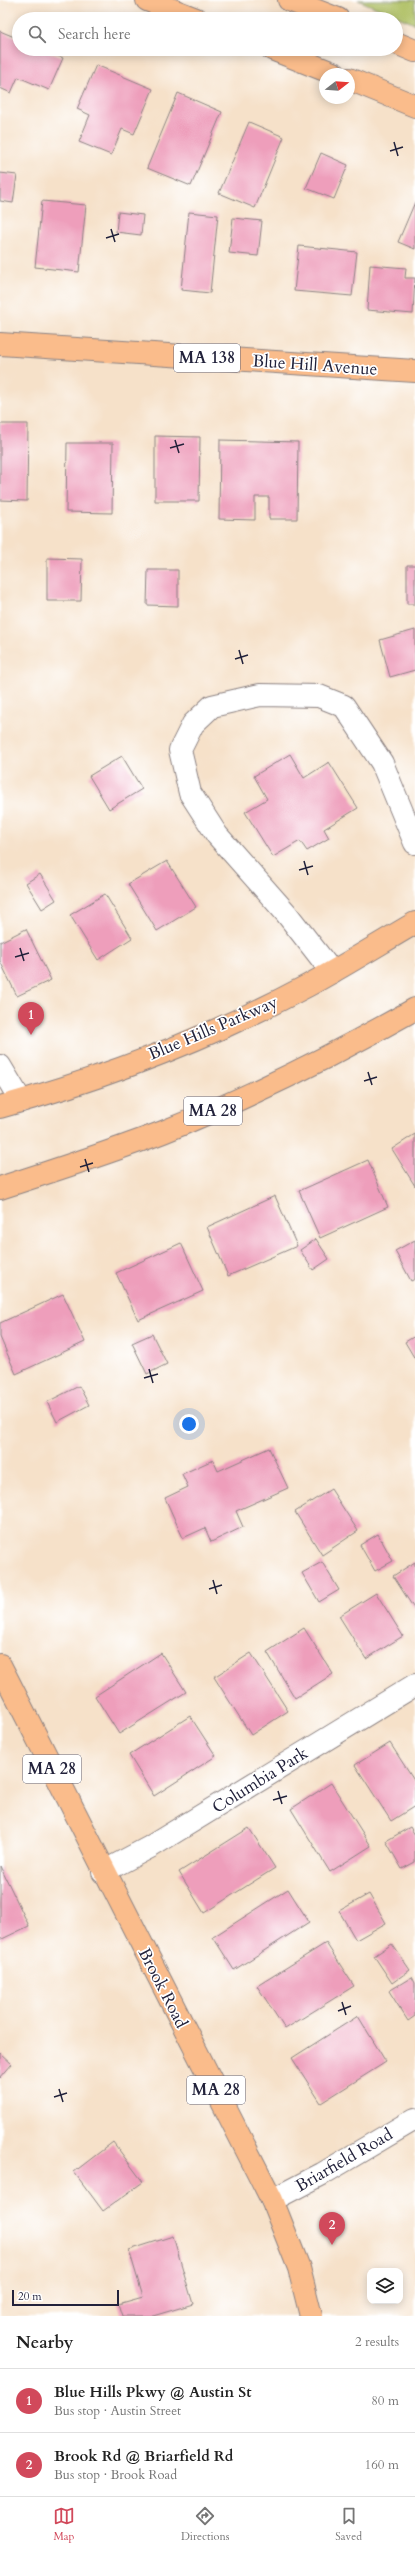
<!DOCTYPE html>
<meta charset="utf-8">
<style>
:root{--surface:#fff;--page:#f2f2f2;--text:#222;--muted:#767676;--line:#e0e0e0;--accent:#d1495b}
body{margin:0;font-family:Cardo,serif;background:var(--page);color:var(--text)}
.controls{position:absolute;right:12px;bottom:12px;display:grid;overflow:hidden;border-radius:8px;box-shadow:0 2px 10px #0003}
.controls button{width:36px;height:36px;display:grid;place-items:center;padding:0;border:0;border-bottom:1px solid var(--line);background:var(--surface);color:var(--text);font:20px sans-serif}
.compass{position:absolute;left:319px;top:68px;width:36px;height:36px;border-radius:50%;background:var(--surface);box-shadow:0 2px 10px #0003;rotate:73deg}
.scale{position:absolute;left:12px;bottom:10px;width:107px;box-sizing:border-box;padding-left:4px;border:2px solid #22223b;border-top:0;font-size:11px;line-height:14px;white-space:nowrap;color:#22223b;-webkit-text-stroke:3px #fff;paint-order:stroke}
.you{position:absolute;left:189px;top:1424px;width:14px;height:14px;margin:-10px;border:3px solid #fff;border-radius:50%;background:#1a73e8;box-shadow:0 0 0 6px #1a73e833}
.badge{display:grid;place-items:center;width:26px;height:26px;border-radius:50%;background:var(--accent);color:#fff;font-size:13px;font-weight:700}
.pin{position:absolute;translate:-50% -33px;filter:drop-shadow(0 1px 2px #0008)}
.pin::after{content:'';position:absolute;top:21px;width:14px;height:12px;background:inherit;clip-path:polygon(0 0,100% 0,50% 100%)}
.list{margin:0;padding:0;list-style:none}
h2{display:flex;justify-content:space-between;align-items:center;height:52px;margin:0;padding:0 16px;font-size:17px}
h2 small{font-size:13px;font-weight:400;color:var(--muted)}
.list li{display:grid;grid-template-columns:26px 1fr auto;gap:12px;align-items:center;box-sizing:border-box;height:64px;padding:0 16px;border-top:1px solid var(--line)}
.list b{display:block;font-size:15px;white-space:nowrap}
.list p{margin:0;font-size:13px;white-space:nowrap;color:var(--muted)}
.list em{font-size:13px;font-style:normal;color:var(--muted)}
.icon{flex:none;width:22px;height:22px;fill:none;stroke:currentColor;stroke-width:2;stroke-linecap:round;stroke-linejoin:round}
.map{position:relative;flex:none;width:415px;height:2316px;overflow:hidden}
.search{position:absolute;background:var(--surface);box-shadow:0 2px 10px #0003;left:12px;right:12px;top:12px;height:44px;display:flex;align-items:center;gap:10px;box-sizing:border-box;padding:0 14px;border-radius:22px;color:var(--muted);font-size:15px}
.sheet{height:180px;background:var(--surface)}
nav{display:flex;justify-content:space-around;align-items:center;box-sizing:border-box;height:56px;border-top:1px solid var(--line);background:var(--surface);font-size:11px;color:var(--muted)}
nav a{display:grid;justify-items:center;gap:2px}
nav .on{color:var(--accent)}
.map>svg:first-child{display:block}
.green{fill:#aebf62;stroke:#68704e}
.building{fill:#ee9ebb}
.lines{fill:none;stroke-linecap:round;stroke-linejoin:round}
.minor-casing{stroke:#8c8282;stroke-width:24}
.major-casing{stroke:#8c8282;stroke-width:24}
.highway-casing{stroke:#8c8282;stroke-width:24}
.minor{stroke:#fff;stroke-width:22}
.major{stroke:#fabc8b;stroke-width:22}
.highway{stroke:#fabc8b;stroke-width:22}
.ticks{fill:none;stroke:#22223b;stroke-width:1.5}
.labels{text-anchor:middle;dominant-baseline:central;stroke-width:3.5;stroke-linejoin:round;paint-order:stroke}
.shield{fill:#fff;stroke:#646476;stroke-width:1}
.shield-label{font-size:16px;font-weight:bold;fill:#22223b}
.street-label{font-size:17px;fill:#22223b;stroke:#fff}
</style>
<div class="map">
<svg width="415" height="2316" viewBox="0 0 415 2316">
<rect width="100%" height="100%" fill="#fff"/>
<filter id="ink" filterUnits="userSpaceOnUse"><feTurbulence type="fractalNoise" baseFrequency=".025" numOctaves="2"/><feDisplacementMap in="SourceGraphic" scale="8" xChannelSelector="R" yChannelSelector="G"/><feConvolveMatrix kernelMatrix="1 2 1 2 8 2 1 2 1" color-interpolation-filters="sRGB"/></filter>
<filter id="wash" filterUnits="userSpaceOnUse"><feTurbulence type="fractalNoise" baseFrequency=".012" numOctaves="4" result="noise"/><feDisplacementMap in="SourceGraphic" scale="16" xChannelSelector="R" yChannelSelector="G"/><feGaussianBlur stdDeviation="0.9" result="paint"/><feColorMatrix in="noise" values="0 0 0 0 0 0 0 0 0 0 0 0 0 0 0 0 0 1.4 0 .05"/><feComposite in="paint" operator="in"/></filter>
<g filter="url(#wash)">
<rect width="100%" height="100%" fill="#f6e1c9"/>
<!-- green -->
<path class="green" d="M358,0H415V24Z"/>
<g id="blocks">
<!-- building -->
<path class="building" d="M0,31L19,39V49H42L63,58L49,90L18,77L11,93L0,88Z
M96,65L153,89L134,134L122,129L111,155L79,142L90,115L77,109Z
M178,93L222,112L191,186L147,168Z
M249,122L284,137L255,208L219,193Z
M321,153L348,165L334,199L306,188Z
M0,173L17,175L13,203L0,201Z
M42,201L86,205L79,272L35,267Z
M415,202V249L398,242Z
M118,212L143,215L141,235L116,232Z
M189,212L218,215L210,293L181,290Z
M233,218L262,221L258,256L229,253Z
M299,246L357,252L352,296L294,291Z
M370,265L406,268L405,278H415L413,314L367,310Z
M0,424H28L27,501L0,500Z
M155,436L200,437L199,501H155Z
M220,440L298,442L297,519H269V497H255V520L219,519Z
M67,443H113L112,513L66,512Z
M47,558L82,559L81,601H47Z
M407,565H415V604H407Z
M148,570H178V606L147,605Z
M415,630V670L390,677L380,640Z
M290,754L304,778L329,762L358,808L324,829L329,838L307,851L300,841L273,857L245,812L267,799L254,776Z
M122,756L142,789L109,809L89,776Z
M167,861L196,907L157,931L128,884Z
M40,874L56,900L42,909L26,883Z
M105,894L132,938L98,960L70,915Z
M26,929L51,980L17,996L0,961V942Z
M415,1134V1186L392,1149Z
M368,1160L388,1207L320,1238L299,1191Z
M275,1196L297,1246L228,1276L207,1227Z
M316,1239L329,1259L313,1270L300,1250Z
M415,1240V1279L411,1281L395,1251Z
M181,1243L203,1291L138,1320L116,1273Z
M63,1294L85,1342L16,1374L0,1337V1323Z
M152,1334L167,1364L147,1374L132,1343Z
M415,1336V1359L405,1342Z
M79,1386L89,1405L57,1422L47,1402Z
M269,1448L288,1488L236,1511L243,1527L211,1542L205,1528L183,1538L165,1498L188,1487L182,1474L213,1460L218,1471Z
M331,1489L358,1531L322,1555L295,1512Z
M378,1534L393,1561L375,1571L360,1545Z
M322,1562L339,1590L319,1602L302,1573Z
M415,1562V1610L393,1576Z
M376,1593L403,1636L366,1659L339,1616Z
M304,1628L333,1674L295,1698L267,1652Z
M161,1653L186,1692L119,1734L95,1696Z
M251,1653L288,1711L251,1735L214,1677Z
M190,1716L216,1756L154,1796L129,1755Z
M390,1743L415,1782V1806L391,1821L355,1765Z
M331,1783L371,1846L330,1872L291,1809Z
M410,1827L415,1835V1862L402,1869L386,1841Z
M249,1828L275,1868L204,1913L179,1872Z
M0,1866L29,1926L0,1940Z
M288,1889L309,1922L234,1970L213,1937Z
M369,1894L386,1923L356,1940L339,1911Z
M326,1943L354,1986L285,2029L257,1986Z
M392,1944L410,1970L392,1983L374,1956Z
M412,1977L415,1983V2016L408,2021L389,1991Z
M358,2016L386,2062L321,2103L292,2058Z
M0,2053L12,2064L0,2078Z
M113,2142L143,2182L103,2211L74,2172Z
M173,2236L193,2304L153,2316H122L118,2304L143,2297L129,2250Z"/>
</g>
</g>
<g filter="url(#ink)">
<use href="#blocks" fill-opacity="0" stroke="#8c8282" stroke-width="1"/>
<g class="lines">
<!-- minor casing -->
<g class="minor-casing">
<path id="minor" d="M332,972L286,913L217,835L190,793L180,750L193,724L212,706L260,695L319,696L344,706L382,763L415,843
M0,1066L21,1101
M103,1872L150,1847L415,1685
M272,2200L322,2174L415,2119"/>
</g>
<!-- major casing -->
<g class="major-casing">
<path id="major" d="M147,0L196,19
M289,0L338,19
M396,43L415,51
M272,49L335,74
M349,79L415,106
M0,1107C105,1078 211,1037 307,986C344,966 379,944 415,923
M0,1188C55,1170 109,1153 163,1132C250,1097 334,1055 415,1009
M0,1665L272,2200L299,2268L311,2316"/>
</g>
<!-- highway casing -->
<g class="highway-casing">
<path id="highway" d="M0,344L415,371"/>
</g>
<!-- minor -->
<use href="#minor" class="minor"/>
<!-- major -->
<use href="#major" class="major"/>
<!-- highway -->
<use href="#highway" class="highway"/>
</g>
</g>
<!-- ticks -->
<path class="ticks" d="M394,142L398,156M390,151L403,147M111,229L115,242M106,238L119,234M175,440L179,453M170,448L184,444M239,650L243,664M235,659L248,655M304,861L308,875M299,870L313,866M20,948L24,961M15,957L29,953M368,1072L372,1085M364,1081L377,1077M85,1159L89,1172M80,1167L93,1163M149,1369L153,1383M144,1378L158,1374M213,1580L217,1594M209,1589L222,1585M278,1791L282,1804M273,1800L287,1796M342,2002L346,2015M338,2011L351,2006M59,2089L63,2102M54,2097L67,2093"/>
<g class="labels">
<!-- shield labels -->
<g class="shield">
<rect x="174" y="344" width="66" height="28" rx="3"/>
<rect x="184" y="1097" width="58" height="28" rx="3"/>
<rect x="23" y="1755" width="58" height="28" rx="3"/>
<rect x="187" y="2076" width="58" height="28" rx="3"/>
</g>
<g class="shield-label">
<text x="207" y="358">MA 138</text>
<text x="213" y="1111">MA 28</text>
<text x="52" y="1769">MA 28</text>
<text x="216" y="2090">MA 28</text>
</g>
<!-- street labels -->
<g class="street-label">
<text transform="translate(315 365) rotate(4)">Blue Hill Avenue</text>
<text transform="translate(213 1028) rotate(-23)">Blue Hills Parkway</text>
<text transform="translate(260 1780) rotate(-32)">Columbia Park</text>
<text transform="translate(163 1988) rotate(63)">Brook Road</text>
<text transform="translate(344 2160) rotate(-30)">Briarfield Road</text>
</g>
</g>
</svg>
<div class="controls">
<button><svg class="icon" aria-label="layers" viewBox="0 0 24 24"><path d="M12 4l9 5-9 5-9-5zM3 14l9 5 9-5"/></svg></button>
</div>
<svg class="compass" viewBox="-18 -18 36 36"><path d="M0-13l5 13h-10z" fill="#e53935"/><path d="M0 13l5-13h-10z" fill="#767676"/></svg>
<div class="scale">20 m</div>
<div class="you"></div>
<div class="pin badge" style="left:31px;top:1035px">1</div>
<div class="pin badge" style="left:332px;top:2245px">2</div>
<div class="search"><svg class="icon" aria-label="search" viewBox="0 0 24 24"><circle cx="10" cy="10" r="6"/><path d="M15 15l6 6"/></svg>Search here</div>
</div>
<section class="sheet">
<h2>Nearby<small>2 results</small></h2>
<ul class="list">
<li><span class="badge">1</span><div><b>Blue Hills Pkwy @ Austin St</b><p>Bus stop · Austin Street</p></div><em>80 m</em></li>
<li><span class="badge">2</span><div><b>Brook Rd @ Briarfield Rd</b><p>Bus stop · Brook Road</p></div><em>160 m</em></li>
</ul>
</section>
<nav>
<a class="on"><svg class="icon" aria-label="map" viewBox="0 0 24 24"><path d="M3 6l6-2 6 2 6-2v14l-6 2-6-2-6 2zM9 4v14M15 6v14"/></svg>Map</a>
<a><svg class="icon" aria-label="directions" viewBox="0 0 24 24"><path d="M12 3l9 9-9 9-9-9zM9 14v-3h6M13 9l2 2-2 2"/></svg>Directions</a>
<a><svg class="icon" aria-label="saved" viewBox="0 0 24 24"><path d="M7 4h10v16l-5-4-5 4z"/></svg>Saved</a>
</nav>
